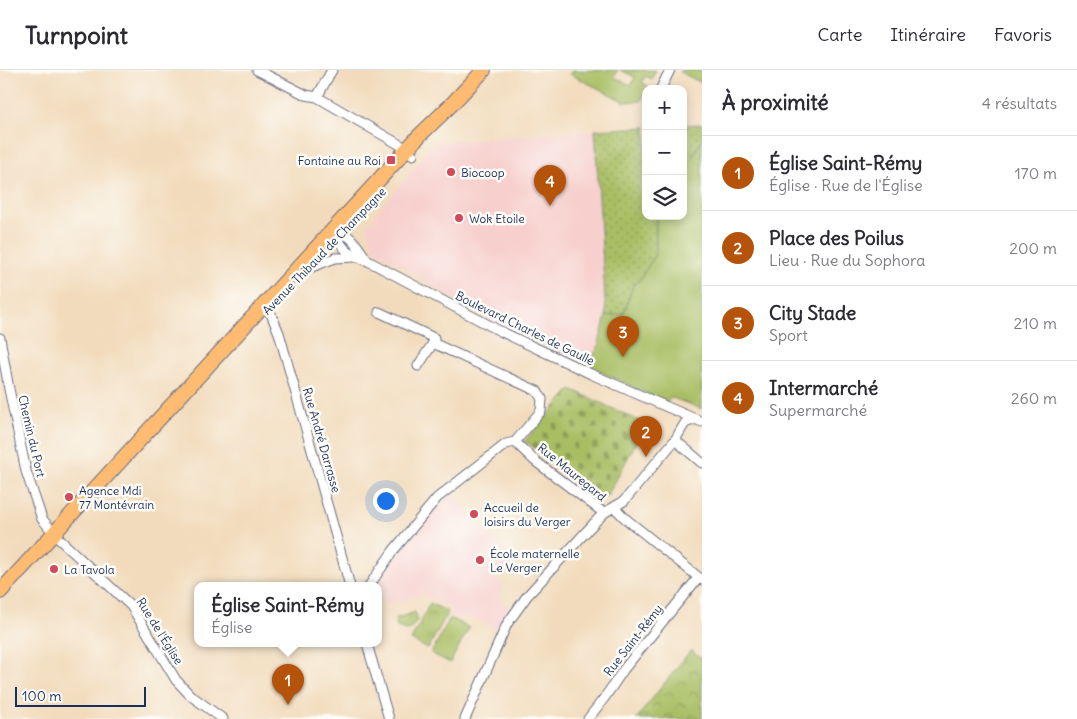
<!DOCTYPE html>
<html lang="fr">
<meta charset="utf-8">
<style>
:root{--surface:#fff;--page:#f7f7f7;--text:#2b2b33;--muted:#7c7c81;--line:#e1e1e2;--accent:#b45309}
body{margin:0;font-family:Delius,sans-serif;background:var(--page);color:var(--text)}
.controls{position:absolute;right:15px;top:15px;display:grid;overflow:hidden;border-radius:10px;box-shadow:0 2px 12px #0003}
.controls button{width:45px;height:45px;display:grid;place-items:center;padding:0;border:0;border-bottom:1px solid var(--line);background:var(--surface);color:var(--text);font:25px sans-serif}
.scale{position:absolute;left:15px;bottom:12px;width:131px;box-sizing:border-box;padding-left:5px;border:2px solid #1b2f5e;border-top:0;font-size:14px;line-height:18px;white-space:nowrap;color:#1b2f5e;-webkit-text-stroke:4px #fdfcf7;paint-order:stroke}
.you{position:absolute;left:385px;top:430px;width:18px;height:18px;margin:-12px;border:4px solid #fff;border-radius:50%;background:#1a73e8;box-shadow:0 0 0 8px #1a73e833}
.badge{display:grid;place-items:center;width:32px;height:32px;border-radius:50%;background:var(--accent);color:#fff;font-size:16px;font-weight:700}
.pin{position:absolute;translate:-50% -41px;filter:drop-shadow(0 1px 2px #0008)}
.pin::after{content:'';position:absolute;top:26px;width:18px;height:15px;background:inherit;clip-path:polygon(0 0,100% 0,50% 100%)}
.popup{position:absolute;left:194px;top:512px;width:188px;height:65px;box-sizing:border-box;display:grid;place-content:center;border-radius:10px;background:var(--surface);filter:drop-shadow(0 1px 4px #0005);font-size:16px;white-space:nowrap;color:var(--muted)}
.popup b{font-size:19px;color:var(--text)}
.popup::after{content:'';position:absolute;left:50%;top:100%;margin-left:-10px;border:10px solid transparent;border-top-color:var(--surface)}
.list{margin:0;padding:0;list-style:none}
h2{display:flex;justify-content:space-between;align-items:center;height:65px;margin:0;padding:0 20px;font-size:21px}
h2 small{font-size:16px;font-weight:400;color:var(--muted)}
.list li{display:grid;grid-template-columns:32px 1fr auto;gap:15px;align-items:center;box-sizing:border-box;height:75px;padding:0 20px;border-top:1px solid var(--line)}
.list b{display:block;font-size:19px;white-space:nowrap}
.list p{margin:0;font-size:16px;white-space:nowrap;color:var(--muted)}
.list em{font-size:16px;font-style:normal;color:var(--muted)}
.icon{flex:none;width:28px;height:28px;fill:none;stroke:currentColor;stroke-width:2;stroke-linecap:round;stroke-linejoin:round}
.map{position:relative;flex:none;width:702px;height:649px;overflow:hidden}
header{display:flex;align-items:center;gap:30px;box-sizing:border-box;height:70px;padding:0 25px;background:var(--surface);border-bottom:1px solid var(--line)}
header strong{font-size:24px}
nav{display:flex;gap:28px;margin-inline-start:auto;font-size:18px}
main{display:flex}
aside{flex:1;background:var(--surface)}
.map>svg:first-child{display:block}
.built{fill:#f7d0cd}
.grass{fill:url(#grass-dots);stroke:#627660}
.cemetery{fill:url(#cemetery-stones);stroke:#627660}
.park{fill:url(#park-crowns);stroke:#627660}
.garden{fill:#a9be63;stroke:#627660}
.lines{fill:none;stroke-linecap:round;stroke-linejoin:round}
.minor-casing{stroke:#666b7f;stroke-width:11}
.primary-casing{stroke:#666b7f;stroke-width:16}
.minor{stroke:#fff;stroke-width:9}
.primary{stroke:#febb71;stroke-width:14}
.poi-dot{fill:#d1495b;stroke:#fdfcf7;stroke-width:2}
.labels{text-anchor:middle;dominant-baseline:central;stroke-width:5;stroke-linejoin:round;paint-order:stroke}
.poi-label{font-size:12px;fill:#1b2f5e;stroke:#fdfcf7;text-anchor:start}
.street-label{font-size:12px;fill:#1b2f5e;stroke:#fdfcf7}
</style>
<header>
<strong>Turnpoint</strong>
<nav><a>Carte</a><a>Itinéraire</a><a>Favoris</a></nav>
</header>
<main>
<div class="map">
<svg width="702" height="649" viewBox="0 0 702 649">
<defs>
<pattern id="grass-dots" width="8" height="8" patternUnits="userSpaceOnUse" patternTransform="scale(1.25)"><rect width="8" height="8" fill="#a9be63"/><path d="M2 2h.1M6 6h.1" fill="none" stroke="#899b55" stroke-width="1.8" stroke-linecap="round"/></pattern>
<pattern id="cemetery-stones" width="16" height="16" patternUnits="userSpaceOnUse" patternTransform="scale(1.25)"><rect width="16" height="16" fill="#a9be63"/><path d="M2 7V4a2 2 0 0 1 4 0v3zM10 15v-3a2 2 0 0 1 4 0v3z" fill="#899b55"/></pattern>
<pattern id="park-crowns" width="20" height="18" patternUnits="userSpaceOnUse" patternTransform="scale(1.25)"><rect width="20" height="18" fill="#a9be63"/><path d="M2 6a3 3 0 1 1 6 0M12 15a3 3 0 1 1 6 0" fill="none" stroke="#899b55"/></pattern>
</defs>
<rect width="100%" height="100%" fill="#fdfcf7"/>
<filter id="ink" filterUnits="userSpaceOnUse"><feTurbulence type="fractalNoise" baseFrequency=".02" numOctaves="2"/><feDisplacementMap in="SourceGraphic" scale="10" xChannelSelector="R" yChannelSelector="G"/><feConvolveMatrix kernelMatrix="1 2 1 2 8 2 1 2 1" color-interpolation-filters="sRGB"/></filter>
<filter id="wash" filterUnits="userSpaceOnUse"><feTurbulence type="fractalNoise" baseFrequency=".0096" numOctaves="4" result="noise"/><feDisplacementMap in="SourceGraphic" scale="20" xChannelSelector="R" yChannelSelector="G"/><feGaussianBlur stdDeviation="1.12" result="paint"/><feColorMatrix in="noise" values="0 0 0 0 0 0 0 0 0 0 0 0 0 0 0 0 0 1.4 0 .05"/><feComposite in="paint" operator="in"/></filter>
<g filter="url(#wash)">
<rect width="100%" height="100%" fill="#f2dbbc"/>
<!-- built -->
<path class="built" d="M595,60L606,246L598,277L588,296L476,243L374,179L366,156L435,72Z
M450,424L514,490L495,507L504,517L498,528L511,539L498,560L476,549L447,545L451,538L421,523L419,526L386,535L378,522L377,516L403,480L420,459Z"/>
<!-- grass -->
<path class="grass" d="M702,54V70L683,103V55Z
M646,57V146H658L656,151V183L640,210L633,215L624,244L606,246L595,60Z"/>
<!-- cemetery -->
<path class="cemetery" d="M571,319L646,354L608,425L599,427L525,371Z"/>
<!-- park -->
<path class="park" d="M430,533L448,542L428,579L411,570Z
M415,542L418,549L409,561L397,557L395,550L397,548Z
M691,580L702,589V649H636Z"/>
<!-- garden -->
<path class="garden" d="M572,0H618L614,7L631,15L635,7L620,0H656L652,9L645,6L642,12L648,16L641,31L625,32L570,4Z
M681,0H698L702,2V13L680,2Z
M702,70V339L670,327L667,333L588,296L598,277L606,246L624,244L633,215L640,210L656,183V151L658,146H683V103Z
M450,548L469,558L450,593L431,583Z"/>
</g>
<g filter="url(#ink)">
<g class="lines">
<!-- minor casing -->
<g class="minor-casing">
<path id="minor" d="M257,0L306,25L317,27L402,76L413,85
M661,18L670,0
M317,27L332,0
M334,160C342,180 348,184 368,191L500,261L591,304L702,352
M334,160C351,163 358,177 367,190
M309,198L335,188L355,187
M266,232L279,263L350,516
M0,268L9,319L26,401L42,449L59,469L131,536L176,610L190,625L223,649
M418,296L433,273
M675,370L702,393
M515,372L535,391L604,443
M615,438L626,449L702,510
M369,516L393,481L437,428L506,374L515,372L541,341L542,329L537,321L433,273L434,268L379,242
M367,574L389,649
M465,649L507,554L527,526L596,451L604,443L624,431L675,370L685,353L696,349
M588,649L605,627L624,599L698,508"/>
</g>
<!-- primary casing -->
<g class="primary-casing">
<path id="primary" d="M0,522L420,65L450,36L484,0"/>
</g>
<!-- minor -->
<use href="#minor" class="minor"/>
<!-- primary -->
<use href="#primary" class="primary"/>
</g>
</g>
<!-- markers -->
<g class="poi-dot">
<rect x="386" y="85" width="10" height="10" rx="2.5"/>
<circle cx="451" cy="102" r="5"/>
<circle cx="459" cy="148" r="5"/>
<circle cx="69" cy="427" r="5"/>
<circle cx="474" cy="444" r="5"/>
<circle cx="480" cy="490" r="5"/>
<circle cx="54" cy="499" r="5"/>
</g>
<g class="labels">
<!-- poi labels -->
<g class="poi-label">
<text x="381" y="90" text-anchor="end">Fontaine au Roi</text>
<text x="461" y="102">Biocoop</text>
<text x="469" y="148">Wok Etoile</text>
<text x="79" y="420">Agence Mdi<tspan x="79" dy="14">77 Montévrain</tspan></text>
<text x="484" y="437">Accueil de<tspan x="484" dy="14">loisirs du Verger</tspan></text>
<text x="490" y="483">École maternelle<tspan x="490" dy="14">Le Verger</tspan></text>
<text x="64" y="499">La Tavola</text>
</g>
<!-- street labels -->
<g class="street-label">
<text transform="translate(324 181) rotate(-46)">Avenue Thibaud de Champagne</text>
<text transform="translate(525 258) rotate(26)">Boulevard Charles de Gaulle</text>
<text transform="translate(32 366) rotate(77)">Chemin du Port</text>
<text transform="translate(322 370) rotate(74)">Rue André Darrasse</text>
<text transform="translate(572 402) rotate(39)">Rue Mauregard</text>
<text transform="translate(160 561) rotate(58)">Rue de l'Église</text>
<text transform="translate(633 570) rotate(-52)">Rue Saint-Rémy</text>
</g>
</g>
</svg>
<div class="controls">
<button>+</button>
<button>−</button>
<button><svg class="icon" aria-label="layers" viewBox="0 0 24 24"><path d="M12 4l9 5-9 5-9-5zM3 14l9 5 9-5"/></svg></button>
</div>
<div class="scale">100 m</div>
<div class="you"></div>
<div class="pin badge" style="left:288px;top:635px">1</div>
<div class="popup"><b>Église Saint-Rémy</b>Église</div>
<div class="pin badge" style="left:646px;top:387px">2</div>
<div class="pin badge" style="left:623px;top:287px">3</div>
<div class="pin badge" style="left:550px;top:136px">4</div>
</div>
<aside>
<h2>À proximité<small>4 résultats</small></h2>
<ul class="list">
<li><span class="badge">1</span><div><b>Église Saint-Rémy</b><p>Église · Rue de l'Église</p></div><em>170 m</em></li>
<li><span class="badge">2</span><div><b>Place des Poilus</b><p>Lieu · Rue du Sophora</p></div><em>200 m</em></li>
<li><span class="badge">3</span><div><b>City Stade</b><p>Sport</p></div><em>210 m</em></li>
<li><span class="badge">4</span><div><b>Intermarché</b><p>Supermarché</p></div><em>260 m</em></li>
</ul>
</aside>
</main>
